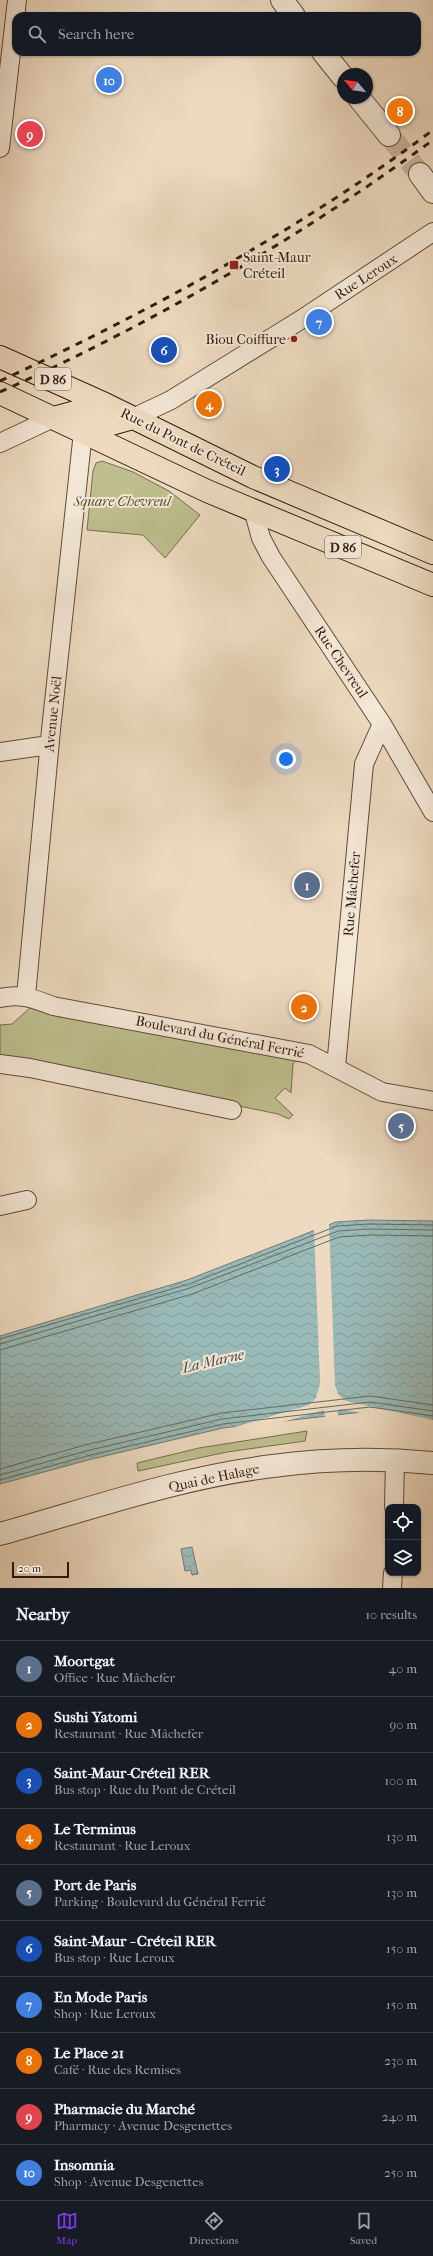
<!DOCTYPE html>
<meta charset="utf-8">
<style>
:root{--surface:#171b24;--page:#20242c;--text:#f1f3f6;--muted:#9ea1a6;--line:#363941;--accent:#7c3aed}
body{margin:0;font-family:"IM FELL French Canon",serif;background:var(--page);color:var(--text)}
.controls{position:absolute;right:12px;bottom:12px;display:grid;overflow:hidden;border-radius:8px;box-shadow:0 1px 3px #0004}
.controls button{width:36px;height:36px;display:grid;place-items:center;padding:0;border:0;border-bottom:1px solid var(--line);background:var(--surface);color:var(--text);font:20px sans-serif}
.compass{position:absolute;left:337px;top:68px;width:36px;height:36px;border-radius:50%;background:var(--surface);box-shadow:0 1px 3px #0004;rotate:299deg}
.scale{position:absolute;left:12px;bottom:10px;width:57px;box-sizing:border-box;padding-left:4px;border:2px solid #301d0d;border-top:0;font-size:11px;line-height:14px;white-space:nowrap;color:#301d0d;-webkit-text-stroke:3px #f3e7d6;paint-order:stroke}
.you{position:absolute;left:286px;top:759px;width:14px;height:14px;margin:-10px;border:3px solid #fff;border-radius:50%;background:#1a73e8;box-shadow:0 0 0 6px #1a73e833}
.badge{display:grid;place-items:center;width:26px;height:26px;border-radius:50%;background:var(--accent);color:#fff;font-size:13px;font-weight:700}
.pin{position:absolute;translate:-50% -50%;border:2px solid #fff;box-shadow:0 1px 4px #0006}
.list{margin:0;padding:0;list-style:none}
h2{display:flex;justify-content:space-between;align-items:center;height:52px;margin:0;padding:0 16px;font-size:17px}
h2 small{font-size:13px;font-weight:400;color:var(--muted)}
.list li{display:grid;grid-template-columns:26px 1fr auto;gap:12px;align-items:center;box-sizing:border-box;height:56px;padding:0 16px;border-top:1px solid var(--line)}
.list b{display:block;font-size:15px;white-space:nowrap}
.list p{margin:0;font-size:13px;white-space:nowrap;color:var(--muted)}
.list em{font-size:13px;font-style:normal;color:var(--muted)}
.icon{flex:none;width:22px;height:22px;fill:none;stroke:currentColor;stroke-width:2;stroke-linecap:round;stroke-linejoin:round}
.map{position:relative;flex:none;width:433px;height:1588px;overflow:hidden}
.search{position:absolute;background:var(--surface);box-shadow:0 1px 3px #0004;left:12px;right:12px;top:12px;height:44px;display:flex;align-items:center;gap:10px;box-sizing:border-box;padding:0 14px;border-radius:12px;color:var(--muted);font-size:15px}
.sheet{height:612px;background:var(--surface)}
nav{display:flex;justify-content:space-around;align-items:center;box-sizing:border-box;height:56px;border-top:1px solid var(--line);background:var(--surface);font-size:11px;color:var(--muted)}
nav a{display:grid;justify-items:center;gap:2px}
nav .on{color:var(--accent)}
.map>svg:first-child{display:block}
.green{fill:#bebe8e;stroke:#776e4e}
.water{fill:url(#water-waves);stroke:#707b74}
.pier{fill:#eddac0}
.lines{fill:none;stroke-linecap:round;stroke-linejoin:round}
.shore{stroke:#656c62;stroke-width:1}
.tertiary-tunnel{stroke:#c7b49c;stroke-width:22;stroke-dasharray:22 11;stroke-linecap:butt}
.minor-casing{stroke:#5f4c3a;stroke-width:20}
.tertiary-casing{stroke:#5f4c3a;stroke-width:24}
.primary-casing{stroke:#301d0d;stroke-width:24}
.minor{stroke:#f3e7d6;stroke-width:18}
.tertiary{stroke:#f3e7d6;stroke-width:22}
.primary{stroke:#eddac0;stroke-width:22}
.rail{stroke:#301d0d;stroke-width:3;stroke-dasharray:7 7;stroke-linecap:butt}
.poi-dot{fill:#8f2418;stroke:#f3e7d6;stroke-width:1.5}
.labels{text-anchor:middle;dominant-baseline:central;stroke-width:4;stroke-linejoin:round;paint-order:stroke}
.shield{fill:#f3e7d6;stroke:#6a5a49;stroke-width:1}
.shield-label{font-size:13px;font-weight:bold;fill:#301d0d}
.poi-label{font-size:14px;fill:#301d0d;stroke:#f3e7d6;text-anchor:start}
.street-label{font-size:14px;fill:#301d0d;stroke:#f3e7d6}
.park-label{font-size:14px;font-style:italic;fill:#5b4d34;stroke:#f3e7d6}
.water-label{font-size:15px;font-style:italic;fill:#504c40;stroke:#f3e7d6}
</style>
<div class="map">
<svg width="433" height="1588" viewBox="0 0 433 1588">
<defs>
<pattern id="water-waves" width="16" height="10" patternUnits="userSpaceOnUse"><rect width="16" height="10" fill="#9abab8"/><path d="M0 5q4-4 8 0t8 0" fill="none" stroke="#859f9d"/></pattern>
</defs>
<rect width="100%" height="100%" fill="#eddac0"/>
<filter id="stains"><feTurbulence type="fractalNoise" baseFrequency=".005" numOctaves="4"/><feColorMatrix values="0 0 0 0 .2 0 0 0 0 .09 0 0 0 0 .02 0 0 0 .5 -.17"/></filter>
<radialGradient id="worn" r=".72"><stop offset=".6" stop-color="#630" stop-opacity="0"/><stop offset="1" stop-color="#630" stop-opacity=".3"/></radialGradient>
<!-- green -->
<path class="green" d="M102,461L133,472L169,491L200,515L165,558L143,535L87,530L93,471L96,463Z
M31,1007L302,1058L293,1063L291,1093L285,1088L275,1098L293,1115L289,1119L278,1114L25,1062L0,1060V1025L12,1024Z
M307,1431L305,1441L227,1452L138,1471L137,1463L199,1448Z"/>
<!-- water -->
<path class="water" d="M369,1220L433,1221V1420L371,1411L223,1428L88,1460L0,1484V1336L187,1280L336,1222Z
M192,1547L198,1574L192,1575L191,1570L185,1571L181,1549Z"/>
<!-- pier -->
<path class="pier" d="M329,1223L335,1385L338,1394L346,1401L433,1420V1422L365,1414L342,1409L338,1410V1416L325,1418L324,1410L276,1424L218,1432L309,1405L316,1398L320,1383L314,1229Z"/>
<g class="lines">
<!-- shore -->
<path class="shore" d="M0,1339L189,1284L337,1226L369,1224L433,1225
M0,1344L190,1288L338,1231L369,1229L433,1230
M0,1350L192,1294L339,1237L370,1235L433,1236
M0,1469L85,1445L222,1413L370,1396L433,1405
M0,1475L86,1451L222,1419L370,1402L433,1411
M0,1480L87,1456L223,1424L370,1407L433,1416"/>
<!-- tertiary-tunnel -->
<path class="tertiary-tunnel" d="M389,135L420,174"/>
<!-- minor casing -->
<g class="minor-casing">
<path id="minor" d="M0,148L17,0
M133,418L171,400L302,319L433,232
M0,443L53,418
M253,509L261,538L271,557L382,724L433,812
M0,752L49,745
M26,996L51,730L83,432
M0,998C20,993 35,999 53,1006L309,1054L382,1092L433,1101
M0,1064L30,1068L232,1110
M336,1067L364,764L382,724
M0,1206L27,1200
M394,1507L395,1460
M392,1588L393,1573"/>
</g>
<!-- tertiary casing -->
<g class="tertiary-casing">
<path id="tertiary" d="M282,0L294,16
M323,52L343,77
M359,98L389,135
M420,174L433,192
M0,1534C90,1509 180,1477 273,1466C326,1459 380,1458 433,1463"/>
</g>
<!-- primary casing -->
<g class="primary-casing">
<path id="primary" d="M0,357L105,404L253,477L433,553
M0,393L207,491L433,585
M53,418L105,404
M83,432L133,418"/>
</g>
<!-- minor -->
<use href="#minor" class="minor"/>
<!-- tertiary -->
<use href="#tertiary" class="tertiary"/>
<!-- primary -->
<use href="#primary" class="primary"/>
<!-- rail -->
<path class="rail" d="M0,381C151,311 299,230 433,130
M0,392C152,324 299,238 433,140"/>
</g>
<!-- markers -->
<g class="poi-dot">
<rect x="229" y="260" width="10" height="10" rx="2"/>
<circle cx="294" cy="339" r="4"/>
</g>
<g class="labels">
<!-- shield labels -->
<g class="shield">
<rect x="35" y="368" width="36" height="22" rx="3"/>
<rect x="325" y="536" width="36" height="22" rx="3"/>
</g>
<g class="shield-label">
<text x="53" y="379">D 86</text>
<text x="343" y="547">D 86</text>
</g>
<!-- poi labels -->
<g class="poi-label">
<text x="243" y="257">Saint-Maur<tspan x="243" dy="16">Créteil</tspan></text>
<text x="286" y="339" text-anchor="end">Biou Coiffure</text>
</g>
<!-- street labels -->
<g class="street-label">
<text transform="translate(366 277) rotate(-33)">Rue Leroux</text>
<text transform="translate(183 442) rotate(26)">Rue du Pont de Créteil</text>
<text transform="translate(341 662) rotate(56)">Rue Chevreul</text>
<text transform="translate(53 714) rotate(-84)">Avenue Noël</text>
<text transform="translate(352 894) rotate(-85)">Rue Mâchefer</text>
<text transform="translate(220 1037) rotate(11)">Boulevard du Général Ferrié</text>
<text transform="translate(214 1478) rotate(-12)">Quai de Halage</text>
</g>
<!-- park labels -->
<g class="park-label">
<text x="122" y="501">Square Chevreul</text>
</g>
<!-- water labels -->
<g class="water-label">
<text transform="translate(213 1361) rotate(-13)">La Marne</text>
</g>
</g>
<rect width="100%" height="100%" filter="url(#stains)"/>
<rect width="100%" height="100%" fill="url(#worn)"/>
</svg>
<div class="controls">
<button><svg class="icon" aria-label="locate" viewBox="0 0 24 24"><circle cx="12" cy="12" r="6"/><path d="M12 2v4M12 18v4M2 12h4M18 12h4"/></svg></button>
<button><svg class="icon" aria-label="layers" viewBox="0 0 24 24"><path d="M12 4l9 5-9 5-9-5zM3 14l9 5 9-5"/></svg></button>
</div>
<svg class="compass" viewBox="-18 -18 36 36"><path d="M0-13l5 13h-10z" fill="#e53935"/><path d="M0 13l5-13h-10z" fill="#9ea1a6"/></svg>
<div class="scale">20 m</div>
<div class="you"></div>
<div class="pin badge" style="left:307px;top:885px;background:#5c6f8a">1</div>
<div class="pin badge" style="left:304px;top:1007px;background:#e8710a">2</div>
<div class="pin badge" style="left:277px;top:469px;background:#1a4fb4">3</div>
<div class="pin badge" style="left:209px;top:404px;background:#e8710a">4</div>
<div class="pin badge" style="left:401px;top:1126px;background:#5c6f8a">5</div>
<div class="pin badge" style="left:164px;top:350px;background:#1a4fb4">6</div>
<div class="pin badge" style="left:319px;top:322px;background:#3f7fe0">7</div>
<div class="pin badge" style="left:400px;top:111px;background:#e8710a">8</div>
<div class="pin badge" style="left:30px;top:134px;background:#e0444e">9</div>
<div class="pin badge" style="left:109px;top:80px;background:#3f7fe0">10</div>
<div class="search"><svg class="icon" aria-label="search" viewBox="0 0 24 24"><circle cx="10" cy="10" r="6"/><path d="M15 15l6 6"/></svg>Search here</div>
</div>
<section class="sheet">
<h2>Nearby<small>10 results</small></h2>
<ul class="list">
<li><span class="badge" style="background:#5c6f8a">1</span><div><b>Moortgat</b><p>Office · Rue Mâchefer</p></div><em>40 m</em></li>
<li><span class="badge" style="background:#e8710a">2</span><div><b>Sushi Yatomi</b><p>Restaurant · Rue Mâchefer</p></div><em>90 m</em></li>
<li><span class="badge" style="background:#1a4fb4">3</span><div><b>Saint-Maur-Créteil RER</b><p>Bus stop · Rue du Pont de Créteil</p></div><em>100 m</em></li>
<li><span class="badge" style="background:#e8710a">4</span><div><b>Le Terminus</b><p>Restaurant · Rue Leroux</p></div><em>130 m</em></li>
<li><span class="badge" style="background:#5c6f8a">5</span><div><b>Port de Paris</b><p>Parking · Boulevard du Général Ferrié</p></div><em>130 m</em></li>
<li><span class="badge" style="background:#1a4fb4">6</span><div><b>Saint-Maur - Créteil RER</b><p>Bus stop · Rue Leroux</p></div><em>150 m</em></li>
<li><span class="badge" style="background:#3f7fe0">7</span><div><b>En Mode Paris</b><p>Shop · Rue Leroux</p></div><em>150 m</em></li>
<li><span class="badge" style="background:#e8710a">8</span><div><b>Le Place 21</b><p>Café · Rue des Remises</p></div><em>230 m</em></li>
<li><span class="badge" style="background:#e0444e">9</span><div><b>Pharmacie du Marché</b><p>Pharmacy · Avenue Desgenettes</p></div><em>240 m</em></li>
<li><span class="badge" style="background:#3f7fe0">10</span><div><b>Insomnia</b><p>Shop · Avenue Desgenettes</p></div><em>250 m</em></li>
</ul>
</section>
<nav>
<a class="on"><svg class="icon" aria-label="map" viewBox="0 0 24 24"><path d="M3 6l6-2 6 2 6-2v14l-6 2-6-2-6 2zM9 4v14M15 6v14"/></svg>Map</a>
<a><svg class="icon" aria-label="directions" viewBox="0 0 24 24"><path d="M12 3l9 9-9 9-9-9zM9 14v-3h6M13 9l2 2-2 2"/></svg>Directions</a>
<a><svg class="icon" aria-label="saved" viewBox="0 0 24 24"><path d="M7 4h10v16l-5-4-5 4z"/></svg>Saved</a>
</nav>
